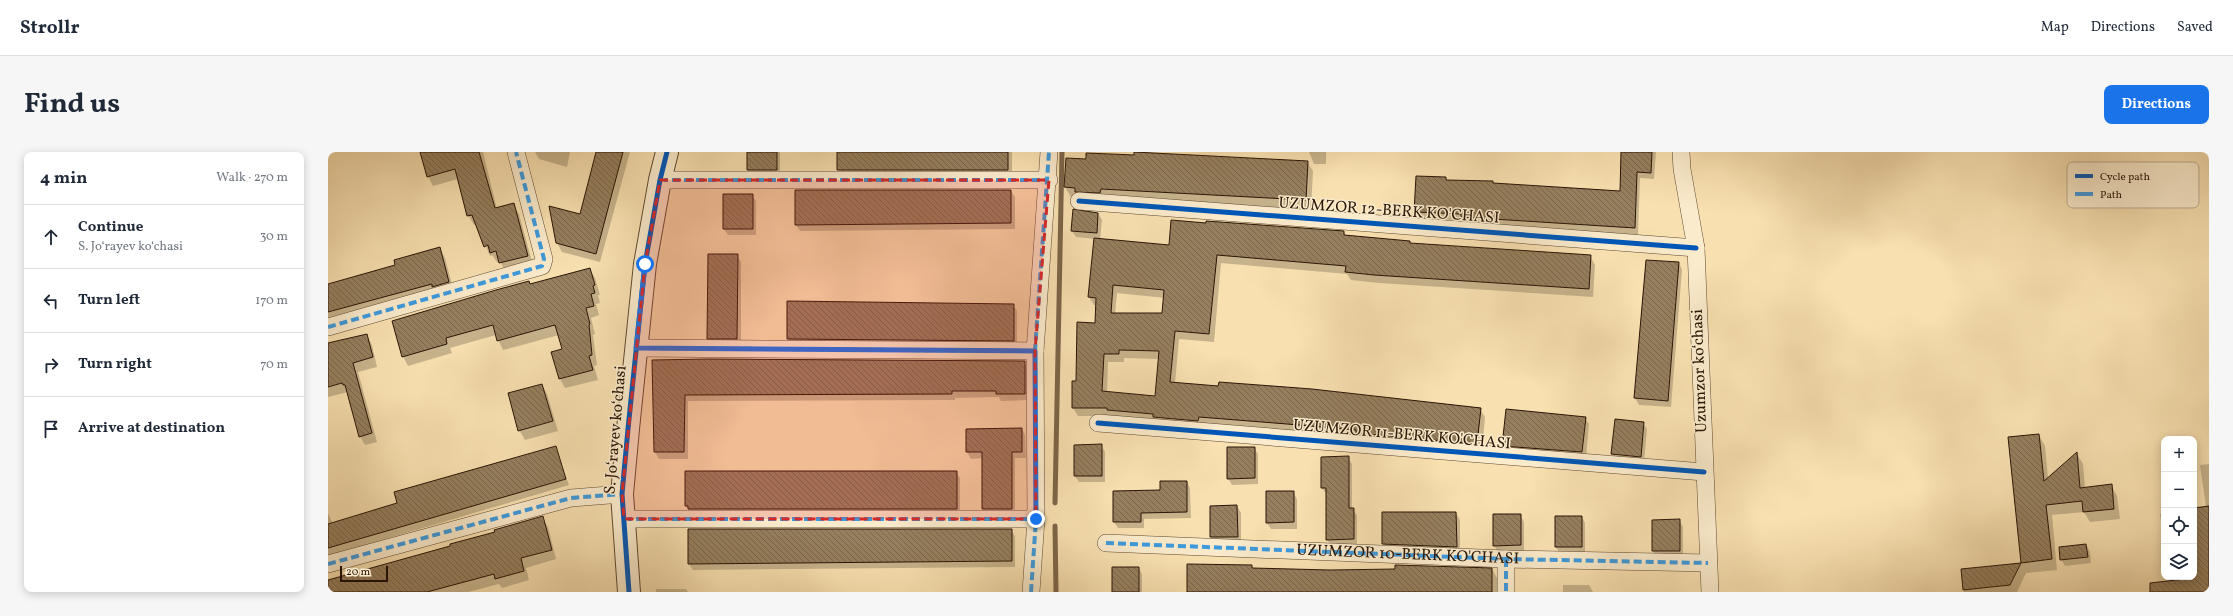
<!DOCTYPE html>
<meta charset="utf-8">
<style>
:root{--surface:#fff;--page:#f6f6f7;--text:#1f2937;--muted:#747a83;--line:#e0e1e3;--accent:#1a73e8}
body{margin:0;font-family:Vollkorn,serif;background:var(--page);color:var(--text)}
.controls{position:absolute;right:12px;bottom:12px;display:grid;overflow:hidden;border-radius:8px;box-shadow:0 2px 10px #0003}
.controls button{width:36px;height:36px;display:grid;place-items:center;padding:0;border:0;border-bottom:1px solid var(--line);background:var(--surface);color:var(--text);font:20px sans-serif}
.scale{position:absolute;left:12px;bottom:10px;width:48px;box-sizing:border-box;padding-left:4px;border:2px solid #2a1506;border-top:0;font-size:11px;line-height:14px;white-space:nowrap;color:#2a1506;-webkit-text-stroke:3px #faebcc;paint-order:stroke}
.stop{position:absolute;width:12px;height:12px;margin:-9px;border:3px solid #1a73e8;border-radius:50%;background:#fff}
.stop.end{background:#1a73e8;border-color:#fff;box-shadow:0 1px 4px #0008}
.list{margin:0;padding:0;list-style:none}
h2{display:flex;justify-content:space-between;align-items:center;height:52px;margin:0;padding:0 16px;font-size:17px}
h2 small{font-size:13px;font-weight:400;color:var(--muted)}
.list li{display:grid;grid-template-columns:26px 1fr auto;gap:12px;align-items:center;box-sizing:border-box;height:64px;padding:0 16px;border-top:1px solid var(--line)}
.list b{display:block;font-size:15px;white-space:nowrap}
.list p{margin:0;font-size:13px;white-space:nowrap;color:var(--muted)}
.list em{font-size:13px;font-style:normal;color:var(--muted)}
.icon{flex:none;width:22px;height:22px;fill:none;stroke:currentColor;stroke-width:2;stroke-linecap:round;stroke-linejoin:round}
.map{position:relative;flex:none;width:1881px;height:440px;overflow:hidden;border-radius:8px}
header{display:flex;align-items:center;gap:24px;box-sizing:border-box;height:56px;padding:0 20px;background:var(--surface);border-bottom:1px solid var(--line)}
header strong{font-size:19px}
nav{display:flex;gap:22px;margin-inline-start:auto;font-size:14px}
.intro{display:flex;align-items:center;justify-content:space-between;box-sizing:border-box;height:96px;padding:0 24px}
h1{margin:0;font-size:28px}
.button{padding:10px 18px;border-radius:8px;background:var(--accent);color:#fff;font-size:14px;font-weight:700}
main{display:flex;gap:24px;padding:0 24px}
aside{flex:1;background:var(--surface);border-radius:8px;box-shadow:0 2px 10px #0003}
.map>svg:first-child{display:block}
.shadow{fill:#0003;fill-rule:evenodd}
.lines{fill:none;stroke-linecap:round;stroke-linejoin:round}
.stream{stroke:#7c6549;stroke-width:5}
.building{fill:url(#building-back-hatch);stroke:#2a1506;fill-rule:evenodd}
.minor-casing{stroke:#5e4830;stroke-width:18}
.tertiary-casing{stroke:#5e4830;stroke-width:24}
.minor{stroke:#faebcc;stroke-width:17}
.tertiary{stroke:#faebcc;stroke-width:22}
.quiet{stroke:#3d9add;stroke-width:4;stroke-dasharray:8 4;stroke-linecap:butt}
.cycleway-casing{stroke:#faebcc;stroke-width:8}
.cycleway{stroke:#0057b8;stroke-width:5}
.route{stroke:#1a73e8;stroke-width:5}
.marked{fill:#d62828;fill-opacity:0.2;stroke:#d62828;stroke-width:3;stroke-dasharray:8 5;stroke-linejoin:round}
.labels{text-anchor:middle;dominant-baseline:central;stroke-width:3;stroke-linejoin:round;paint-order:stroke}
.street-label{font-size:16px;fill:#2a1506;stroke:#faebcc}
.key{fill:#faebcc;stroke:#bcab91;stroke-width:1}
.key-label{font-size:11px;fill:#2a1506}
</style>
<header>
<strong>Strollr</strong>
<nav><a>Map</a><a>Directions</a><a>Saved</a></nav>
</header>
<div class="intro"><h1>Find us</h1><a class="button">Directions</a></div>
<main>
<aside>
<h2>4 min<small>Walk · 270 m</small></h2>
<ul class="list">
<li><svg class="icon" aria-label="ahead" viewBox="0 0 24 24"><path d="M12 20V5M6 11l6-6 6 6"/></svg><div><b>Continue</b><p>S. Joʻrayev koʻchasi</p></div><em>30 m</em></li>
<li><svg class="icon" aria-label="left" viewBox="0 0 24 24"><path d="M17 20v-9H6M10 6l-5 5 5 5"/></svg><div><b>Turn left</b></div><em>170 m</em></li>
<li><svg class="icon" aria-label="right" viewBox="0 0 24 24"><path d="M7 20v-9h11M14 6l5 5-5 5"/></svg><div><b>Turn right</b></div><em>70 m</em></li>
<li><svg class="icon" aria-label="arrive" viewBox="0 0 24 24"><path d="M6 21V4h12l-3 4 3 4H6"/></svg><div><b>Arrive at destination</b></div></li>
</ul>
</aside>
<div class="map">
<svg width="1881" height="440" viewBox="0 0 1881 440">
<defs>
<pattern id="building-back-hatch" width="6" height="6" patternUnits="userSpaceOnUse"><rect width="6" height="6" fill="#957f5e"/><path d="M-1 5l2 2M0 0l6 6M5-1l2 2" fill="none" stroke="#7a674c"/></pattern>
</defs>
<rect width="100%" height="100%" fill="#f8e0b0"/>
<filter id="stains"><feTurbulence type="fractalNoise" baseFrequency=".005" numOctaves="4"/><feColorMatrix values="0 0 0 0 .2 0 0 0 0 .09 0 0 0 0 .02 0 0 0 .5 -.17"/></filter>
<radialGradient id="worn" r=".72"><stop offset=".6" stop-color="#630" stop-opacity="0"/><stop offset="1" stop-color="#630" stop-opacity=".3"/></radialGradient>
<!-- shadow -->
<path class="shadow" d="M93,0H155L169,57L185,52L191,62L205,113L178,121L172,109L169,110L164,103L162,104L149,72L146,73L140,63L130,27L105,34L100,24Z
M207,0H242L239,15L211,7Z
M269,0H302L272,110L234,100L229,91L253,63Z
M420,0H452V24H424L420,18Z
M510,0H684V24H514L510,18Z
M981,0H998V12H986Z
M1294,0H1328L1326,27L1312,26L1310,83L1137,71L1136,68L1091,67L1087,60L1089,25L1118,26L1120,29L1293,40Z
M739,7L979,10L985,19L983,57L743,45L737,35Z
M683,39L687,45V77L472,79L468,73Z
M424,43L428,49V83H400L396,77Z
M770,61L774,68L772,88L842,94L1016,80L1018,84L1082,90L1083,92L1262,104L1267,113L1265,145L1051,131L1023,128L1019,122L893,111L886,190L851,187L847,231L1152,257L1157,265L1154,300L784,264H750L745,256L749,230L768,172L769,153H766L761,145L767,87L748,85L744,79ZM789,141L837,146L835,162H787ZM796,206L831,207L828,245L779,241L780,210H796Z
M112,97L117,106L126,140L0,170V134L69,114Z
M409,103L413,110V193H384L380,186Z
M1318,109L1351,111L1354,118L1343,255L1311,253L1307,246Z
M262,117L267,126L272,143H270L272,151L268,152L271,163L263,166L267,182L265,183L269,213L266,214L270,228L237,236L232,227L224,200L235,197L231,183L175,198L168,183L122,196L124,201L80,214L75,204L111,157L110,155L201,130L203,133Z
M685,153L689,159V195L464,193L460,187Z
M38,183L44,193L49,215L30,220L49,290L37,293L32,284L20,240L0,245V193Z
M325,209L696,210L700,217L701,248L673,249L671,245L627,246V248L360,249V307H331L327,300Z
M214,233L219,242L230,279L197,288L191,278Z
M1257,266L1261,272L1258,306L1179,300L1175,293Z
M1288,268L1315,271L1319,277L1316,311L1288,309L1284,302Z
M694,277L697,283L698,306H687V363H659L655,357V306L643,307L639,300V278Z
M1711,283L1717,294L1720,326L1749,302L1755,312L1757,336L1783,333L1789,344L1792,367L1762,370L1756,360L1724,363L1729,418L1698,421L1689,440H1636L1634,418L1694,412L1681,286Z
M773,293L777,300V330H751L747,324Z
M227,295L241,333L0,404V361L5,372L71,352Z
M926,296L930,302V332L904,333L900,326Z
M1020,305L1024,312V357L1029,363V394H1003L999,387L998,342L994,336Z
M1881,312V440H1821L1825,432L1842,430L1841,425H1866V357L1878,355L1872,313Z
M628,320L632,326V363L362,360L358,354Z
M859,330L862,336L863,366L816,367V376H790L786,370L833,339Z
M965,340L969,347V377H943L939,371Z
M909,354L913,361V391H887L883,385Z
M1128,361L1132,368V401L1059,398L1055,391Z
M1836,361V388L1832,362Z
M1192,363L1196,370V400H1170L1166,393Z
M1228,365H1254L1257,371V401L1232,402L1228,395Z
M214,366L220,375L228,407L198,416L201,428L174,436L171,432L140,440H0V429L124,395Z
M1351,368L1355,375V405H1329L1325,399Z
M683,378L687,384V415L365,418L361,412Z
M1758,393L1762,400L1763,411L1737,414L1733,407Z
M923,414L925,417L1002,419L1164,417L1169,426V440H860Z
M811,416L814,422V440H785Z
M1235,433H1261L1265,440H1235Z
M328,437H358L360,440H328Z"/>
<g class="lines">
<!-- stream -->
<path class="stream" d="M727,351L734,0
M727,374L728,440"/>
</g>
<!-- building -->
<path class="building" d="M92,0H151L167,56L186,51L200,104L171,111L168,99L162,101L160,93L156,95L144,63L139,64L127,17L99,25Z
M268,0H295L268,102L228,91L221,54L252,62Z
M419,0H449V18H419Z
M509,0H680V18H509Z
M806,0L980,9L978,48L773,37L772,41L747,40V36L736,35L738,6L758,7V1L806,3Z
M1293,0H1324L1323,21L1309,20L1307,76L1133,65V62L1086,60L1088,24L1118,25V28L1165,29V31L1292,39Z
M467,38H683V71L467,73Z
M395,42H425V77H395Z
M745,57L770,61L769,81L743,79Z
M843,68L878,71V69L1016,79V83L1082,89V91L1263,103L1261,137L1046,123L1017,120L1018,114L889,103L881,182L847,179L842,230L890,234L891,230L984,237L1153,256L1149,292L1028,281V278L959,272L871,265L870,269L825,265V262L779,258V256H744V229H748L749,170L767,171L768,146L760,145L766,86L841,93ZM785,133L836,138L834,161H783ZM791,198L831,199L827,244L774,239L776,202H791Z
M112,95L121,130L104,135V132L0,160V132L67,113L66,108Z
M380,102H410L409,187H379Z
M1318,108L1351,110L1340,249L1306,246Z
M262,116L267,133L265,134L267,141L263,142L266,154L258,156L262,172L261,173L264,203L261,204L265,218L231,227L223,200L234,197L227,173L169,189L165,173L118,186L119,192L74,205L64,169L168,138L201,129L202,132Z
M459,149L686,152V189L459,187Z
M39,182L45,205L25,211L44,281L31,285L17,233H15L14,231L0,235V191Z
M380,207L697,209V242H668V239H624V242L357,243L356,300H326L324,208Z
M214,232L225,269L190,279L180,241Z
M1178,257L1258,265L1254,300L1174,294Z
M1287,267L1316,270L1313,305L1283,302Z
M694,276V300H684V357H654V300H638V277Z
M1711,282L1716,329L1749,300L1752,336L1784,332L1786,357L1755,360L1754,349L1718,353L1724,407L1693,411L1680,285Z
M774,292V324H746V293Z
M228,294L238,327L0,396V372L69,351L66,340Z
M899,295H927V326L899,327Z
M1021,304V356H1026V387L998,388V336H993V305Z
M357,319H629V357H360V354H357Z
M832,329H859V360L813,361V370H785V339L832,338Z
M938,339H966V370L938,371Z
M909,353L910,385H882V354Z
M1881,354V440H1822V431L1866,426V356Z
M1054,360H1128L1129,395L1054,392Z
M1165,362H1193V393L1165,394Z
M215,364L224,398L193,406L196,419L167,427L166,422L99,440H0V428L122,394V392L167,380L166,378Z
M1227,364H1254V395H1227Z
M1352,367V399H1324V368Z
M360,377H684V409L360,412Z
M1758,392L1760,405L1732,408L1731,395Z
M1693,411L1682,433L1635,438L1633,417Z
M859,412L924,413V416L1002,418L1067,417V413L1164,416V440H859Z
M784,415H811V440H784Z"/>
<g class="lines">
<!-- minor casing -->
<g class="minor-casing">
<g id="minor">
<path d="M1353,0L1354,17L1368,96L1382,440"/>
<path d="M332,28H721"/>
<path d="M751,49L1368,96"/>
<path d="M0,175L214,114L216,107L188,0"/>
<path d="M308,196L707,199"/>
<path d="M770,271L1376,320"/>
<path d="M296,367H708"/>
<path id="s1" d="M778,391L1178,407L1380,411"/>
<path d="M1178,407V440"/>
<path d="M0,412L243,346L294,342"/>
<path d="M703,440L708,367L707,199L721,0"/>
</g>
</g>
<!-- tertiary casing -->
<g class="tertiary-casing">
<path id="tertiary" d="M301,440L294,342L300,277L317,112L332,28L339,0"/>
</g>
<!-- minor -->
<use href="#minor" class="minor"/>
<!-- tertiary -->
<use href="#tertiary" class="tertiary"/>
<!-- quiet -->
<path class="quiet" d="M332,28H721
M0,175L214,114L216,107L188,0
M308,196L707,199
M296,367H708
M778,391L1178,407L1380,411
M1178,407V440
M0,412L243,346L294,342
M703,440L708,367L707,199L721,0"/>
<!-- cycleway casing -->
<g class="cycleway-casing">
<path id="cycleway" d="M751,49L1368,96
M770,271L1376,320
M301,440L294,342L300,277L317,112L332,28L339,0"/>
</g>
<!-- cycleway -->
<use href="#cycleway" class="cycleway"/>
</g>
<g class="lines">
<!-- route -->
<path class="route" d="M317,112L308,196L707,199L708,367"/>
</g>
<!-- marked area -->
<path class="marked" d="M332,28H721L707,199L708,367H296L294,342L317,112Z"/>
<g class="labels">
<!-- street labels -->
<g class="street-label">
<text transform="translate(1061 59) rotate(4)">UZUMZOR 12-BERK KO'CHASI</text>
<text transform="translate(1372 219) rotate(-92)">Uzumzor koʻchasi</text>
<text transform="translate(288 278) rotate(-85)">S. Joʻrayev koʻchasi</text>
<text transform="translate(1074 283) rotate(5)">UZUMZOR 11-BERK KO'CHASI</text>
<text stroke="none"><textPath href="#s1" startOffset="302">UZUMZOR 10-BERK KO'CHASI</textPath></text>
</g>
</g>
<!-- legend -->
<rect x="1739" y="10" width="132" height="46" rx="6" class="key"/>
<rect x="1747" y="22" width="18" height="4" fill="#0057b8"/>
<rect x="1747" y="40" width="18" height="4" fill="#3d9add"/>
<g class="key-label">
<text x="1772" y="28">Cycle path</text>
<text x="1772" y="46">Path</text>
</g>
<rect width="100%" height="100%" filter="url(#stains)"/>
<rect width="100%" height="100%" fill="url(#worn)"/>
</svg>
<div class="controls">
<button>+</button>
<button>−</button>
<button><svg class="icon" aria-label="locate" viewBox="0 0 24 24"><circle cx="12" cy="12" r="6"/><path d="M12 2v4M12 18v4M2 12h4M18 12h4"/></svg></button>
<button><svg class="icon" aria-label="layers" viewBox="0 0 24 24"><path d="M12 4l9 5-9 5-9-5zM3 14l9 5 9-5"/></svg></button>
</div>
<div class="scale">20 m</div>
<div class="stop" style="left:317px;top:112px"></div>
<div class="stop end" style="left:708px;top:367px"></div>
</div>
</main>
